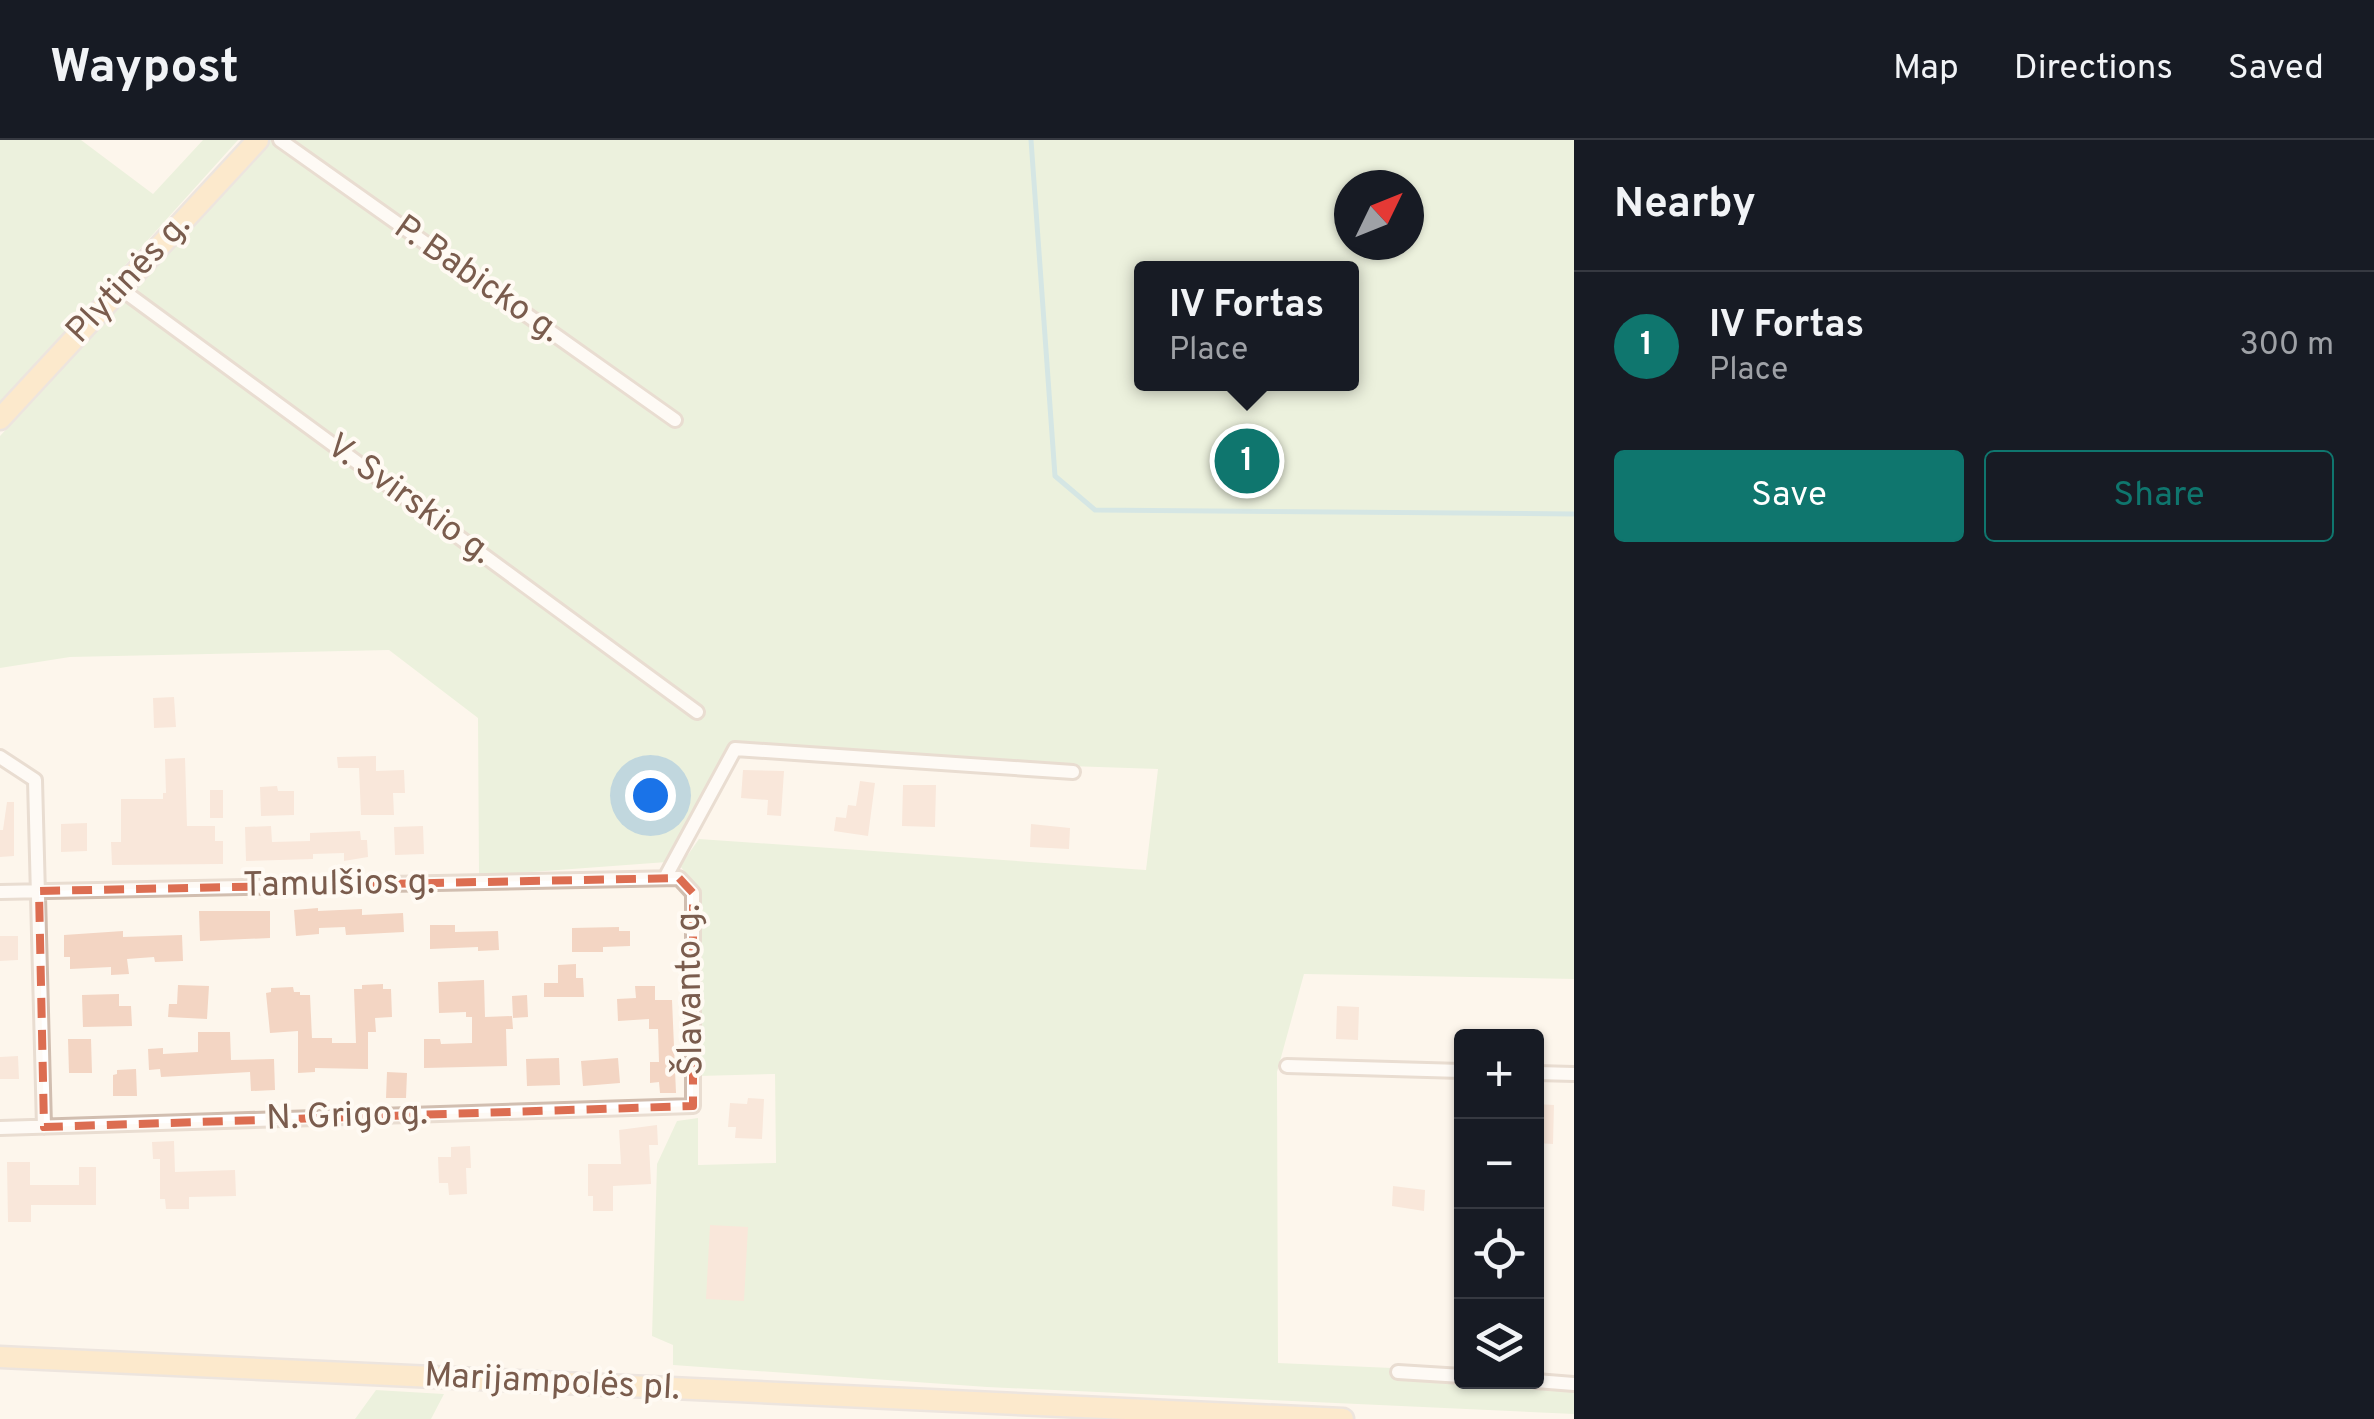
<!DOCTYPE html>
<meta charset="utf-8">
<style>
:root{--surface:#171b24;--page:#242831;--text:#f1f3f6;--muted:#9ea1a6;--line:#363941;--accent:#0f766e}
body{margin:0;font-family:Overpass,sans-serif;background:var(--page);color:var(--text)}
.controls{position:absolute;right:30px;bottom:30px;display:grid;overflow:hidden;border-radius:10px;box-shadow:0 2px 8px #0004}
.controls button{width:90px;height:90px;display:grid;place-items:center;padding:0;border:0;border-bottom:2px solid var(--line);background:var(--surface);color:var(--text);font:50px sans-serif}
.compass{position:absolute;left:1334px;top:30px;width:90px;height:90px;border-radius:50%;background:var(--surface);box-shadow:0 2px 8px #0004;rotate:47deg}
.you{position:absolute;left:650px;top:655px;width:35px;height:35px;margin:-25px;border:8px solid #fff;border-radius:50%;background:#1a73e8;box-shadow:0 0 0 15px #1a73e833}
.badge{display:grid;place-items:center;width:65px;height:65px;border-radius:50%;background:var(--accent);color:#fff;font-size:32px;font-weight:700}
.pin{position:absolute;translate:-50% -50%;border:5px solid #fff;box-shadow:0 2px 10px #0006}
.popup{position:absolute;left:1134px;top:121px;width:225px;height:130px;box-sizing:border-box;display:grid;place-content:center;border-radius:10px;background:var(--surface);filter:drop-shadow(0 2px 8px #0005);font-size:32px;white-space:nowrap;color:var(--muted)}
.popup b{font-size:38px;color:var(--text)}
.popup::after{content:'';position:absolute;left:50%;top:100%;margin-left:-20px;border:20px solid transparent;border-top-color:var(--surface)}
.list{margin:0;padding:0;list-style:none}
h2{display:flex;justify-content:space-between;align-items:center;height:130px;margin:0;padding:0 40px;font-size:42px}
h2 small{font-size:32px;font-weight:400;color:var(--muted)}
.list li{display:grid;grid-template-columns:65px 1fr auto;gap:30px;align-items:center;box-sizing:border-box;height:150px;padding:0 40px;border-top:2px solid var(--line)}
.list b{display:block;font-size:38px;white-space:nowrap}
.list p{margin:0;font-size:32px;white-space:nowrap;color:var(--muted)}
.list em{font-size:32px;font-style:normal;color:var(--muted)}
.actions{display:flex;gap:20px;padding:30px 40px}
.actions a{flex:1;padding:22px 0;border:2px solid var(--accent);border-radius:10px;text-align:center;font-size:35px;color:var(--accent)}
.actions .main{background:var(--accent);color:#fff}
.icon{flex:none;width:55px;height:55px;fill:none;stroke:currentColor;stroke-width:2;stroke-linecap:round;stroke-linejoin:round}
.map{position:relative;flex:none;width:1574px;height:1279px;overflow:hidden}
header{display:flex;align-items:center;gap:60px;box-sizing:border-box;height:140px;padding:0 50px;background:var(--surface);border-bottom:2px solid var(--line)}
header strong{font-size:48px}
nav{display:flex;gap:55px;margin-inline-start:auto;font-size:35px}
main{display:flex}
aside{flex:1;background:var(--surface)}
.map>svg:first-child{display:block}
.green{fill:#d8ecc9;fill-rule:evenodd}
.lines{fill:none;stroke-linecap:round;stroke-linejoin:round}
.stream{stroke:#a5d3da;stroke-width:5}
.building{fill:#f3d5c3}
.street-casing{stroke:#d1beb0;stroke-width:18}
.primary-casing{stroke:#dad1cd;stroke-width:25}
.street{stroke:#fff;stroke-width:12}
.primary{stroke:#fbd9a5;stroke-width:20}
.marked{fill:none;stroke:#dc6d51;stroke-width:8;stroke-dasharray:20 12;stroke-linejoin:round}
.labels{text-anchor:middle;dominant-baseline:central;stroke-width:8;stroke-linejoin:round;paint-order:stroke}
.street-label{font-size:35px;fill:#7a5c4d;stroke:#fffaf3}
</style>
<header>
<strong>Waypost</strong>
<nav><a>Map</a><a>Directions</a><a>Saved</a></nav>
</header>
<main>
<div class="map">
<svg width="1574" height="1279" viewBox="0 0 1574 1279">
<rect width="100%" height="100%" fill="#fdf6ec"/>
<!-- green -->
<path class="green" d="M0,0H81L153,54L203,0H238L0,264Z
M270,0H1574V839L1304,834L1277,932L1278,1223L1461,1231L1462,1242H1536L1537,1234L1574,1236V1274L987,1247L673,1225V1205L652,1196L657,1024L677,981L698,978V1025L776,1023L775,934L699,936L701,751L680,726L699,699L1146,730L1158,629L1010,624L831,608L738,604L728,607L667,722L479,736L478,578L389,510L70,517L0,528V296ZM1349,45H1409V105H1349ZM1142,128H1352V244H1142Z
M376,1250L444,1254L431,1279H355Z"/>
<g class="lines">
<!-- stream -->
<path class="stream" d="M1031,0L1055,336L1095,370L1574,374"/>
</g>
<!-- building -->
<path class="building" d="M174,557L176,587L154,588L153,558Z
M376,616V631L404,630L405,653H393L394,675H361L359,628H338L337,617Z
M185,618L187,686H215V701H223V724L112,725L111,702H121V659H163V653H166L165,619Z
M743,630L784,631L781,676L767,675L768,660L741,658Z
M860,641L875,643L868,696L834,691L836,677L846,678L848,665L856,666Z
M903,645H936L935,687L902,686Z
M277,646L278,651H294V675L261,676L260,647Z
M210,650H223V678H210Z
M7,662H14V716L0,717V690H3Z
M87,683V711L61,712V684Z
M1031,684L1070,688L1069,709L1030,707Z
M271,686L272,702L310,701V693L360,691L361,700H367L368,717L344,721V713L313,714V719L246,721L245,687Z
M423,686L424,714L395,715L394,687Z
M318,768V771L362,769V775L403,773L404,792L346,795L345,787L319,788V794L296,796L294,770Z
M199,771H270V798L200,801Z
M430,785H455V792L498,791L499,810L478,811V807L430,809Z
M619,787V791H630V806L603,807V812H572V788Z
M123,791V797L182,795L183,821L155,822L154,817L127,819L129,834L111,835V827L70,829V817H64V795Z
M0,796H18V820L0,821Z
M576,824V838H583L584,857H544V843H558V825Z
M484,840L485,877L512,876L513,889H506L507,926L424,928V899H440L441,904L472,903V877H466V872L439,873L438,842Z
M383,844V849H391L392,877L375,878L376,892H368V929L315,928V932L298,933V891L270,893L266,853L271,852V848L293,847L294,852H300V855H310L312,898H332V903H356L354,849H362V845Z
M178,845L209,846L207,879L168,877L169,864H177Z
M635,846H655V860H672L676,953H660L659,942L650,943V922H659L658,889H649V879L618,881L617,859L636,858Z
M119,854V866H131L132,886L83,887L82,855Z
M527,855L528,877L513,878L512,856Z
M1337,866L1359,867L1358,900L1336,899Z
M198,892H230L231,920L274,919L275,950L251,951L250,932L161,937L160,929L149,930L148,909L163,908V914L198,912Z
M68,899H91L92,933H69Z
M18,916L19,939H0V917Z
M559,918L560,945L527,946L526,919Z
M618,918L620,943L583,946L581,921Z
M136,929L137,956H113V935L117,934V930Z
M387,932L407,933L406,958H386Z
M748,958L764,959L762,999L735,998L736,987H728L730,963L747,964Z
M1536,964L1554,965L1553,1004L1536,1003Z
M657,985L658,1005H649L651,1044L613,1046V1071H593V1056H588V1024H621L619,990Z
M174,1001L175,1032L235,1030L236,1056L189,1057V1069H166L165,1059H160V1019H153L152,1002Z
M470,1006L471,1028H466L467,1054L449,1055L448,1043H439L438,1017H451V1007Z
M7,1022H30V1045H79V1027H96V1065H31V1082H8Z
M1393,1046L1425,1050L1424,1071L1392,1066Z
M710,1085L748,1087L744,1161L706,1159Z"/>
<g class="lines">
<!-- street casing -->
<g class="street-casing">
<path id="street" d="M280,0L675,280
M121,149L697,572
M0,617L35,640L44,987
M665,738L735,609L1073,632
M0,752L679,738L693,753V966L0,988
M1287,926L1462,931
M1536,933L1574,934
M1398,1232L1462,1236
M1536,1241L1574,1244"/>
</g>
<!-- primary casing -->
<g class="primary-casing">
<path id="primary" d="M0,279L258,0
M0,1217L1343,1279"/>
</g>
<!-- street -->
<use href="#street" class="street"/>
<!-- primary -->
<use href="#primary" class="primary"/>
</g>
<!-- marked area -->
<path d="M0 0H1574V1279H0ZM679,738L693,753V966L44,987L39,751Z" fill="#fdf6ec" fill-opacity=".55" fill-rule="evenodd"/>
<path class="marked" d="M679,738L693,753V966L44,987L39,751Z"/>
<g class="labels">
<!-- street labels -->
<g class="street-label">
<text transform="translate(129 139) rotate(-47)">Plytinės g.</text>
<text transform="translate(477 140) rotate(35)">P. Babicko g.</text>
<text transform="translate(409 360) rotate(36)">V. Svirskio g.</text>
<text transform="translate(339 745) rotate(-1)">Tamulšios g.</text>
<text transform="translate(691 850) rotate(-91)">Šlavanto g.</text>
<text transform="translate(347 977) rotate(-2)">N. Grigo g.</text>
<text transform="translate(552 1243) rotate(3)">Marijampolės pl.</text>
</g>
</g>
</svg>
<div class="controls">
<button>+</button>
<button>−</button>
<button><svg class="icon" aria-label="locate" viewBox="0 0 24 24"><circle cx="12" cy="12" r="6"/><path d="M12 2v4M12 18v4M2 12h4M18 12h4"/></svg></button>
<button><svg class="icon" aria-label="layers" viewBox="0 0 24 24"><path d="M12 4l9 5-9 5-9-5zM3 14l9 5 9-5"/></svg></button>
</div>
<svg class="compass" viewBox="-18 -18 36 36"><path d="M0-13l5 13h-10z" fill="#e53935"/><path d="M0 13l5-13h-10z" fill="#9ea1a6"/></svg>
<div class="you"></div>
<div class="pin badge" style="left:1247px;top:321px">1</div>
<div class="popup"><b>IV Fortas</b>Place</div>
</div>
<aside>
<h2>Nearby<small></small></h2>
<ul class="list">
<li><span class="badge">1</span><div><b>IV Fortas</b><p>Place</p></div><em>300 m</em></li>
</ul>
<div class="actions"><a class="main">Save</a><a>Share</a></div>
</aside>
</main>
